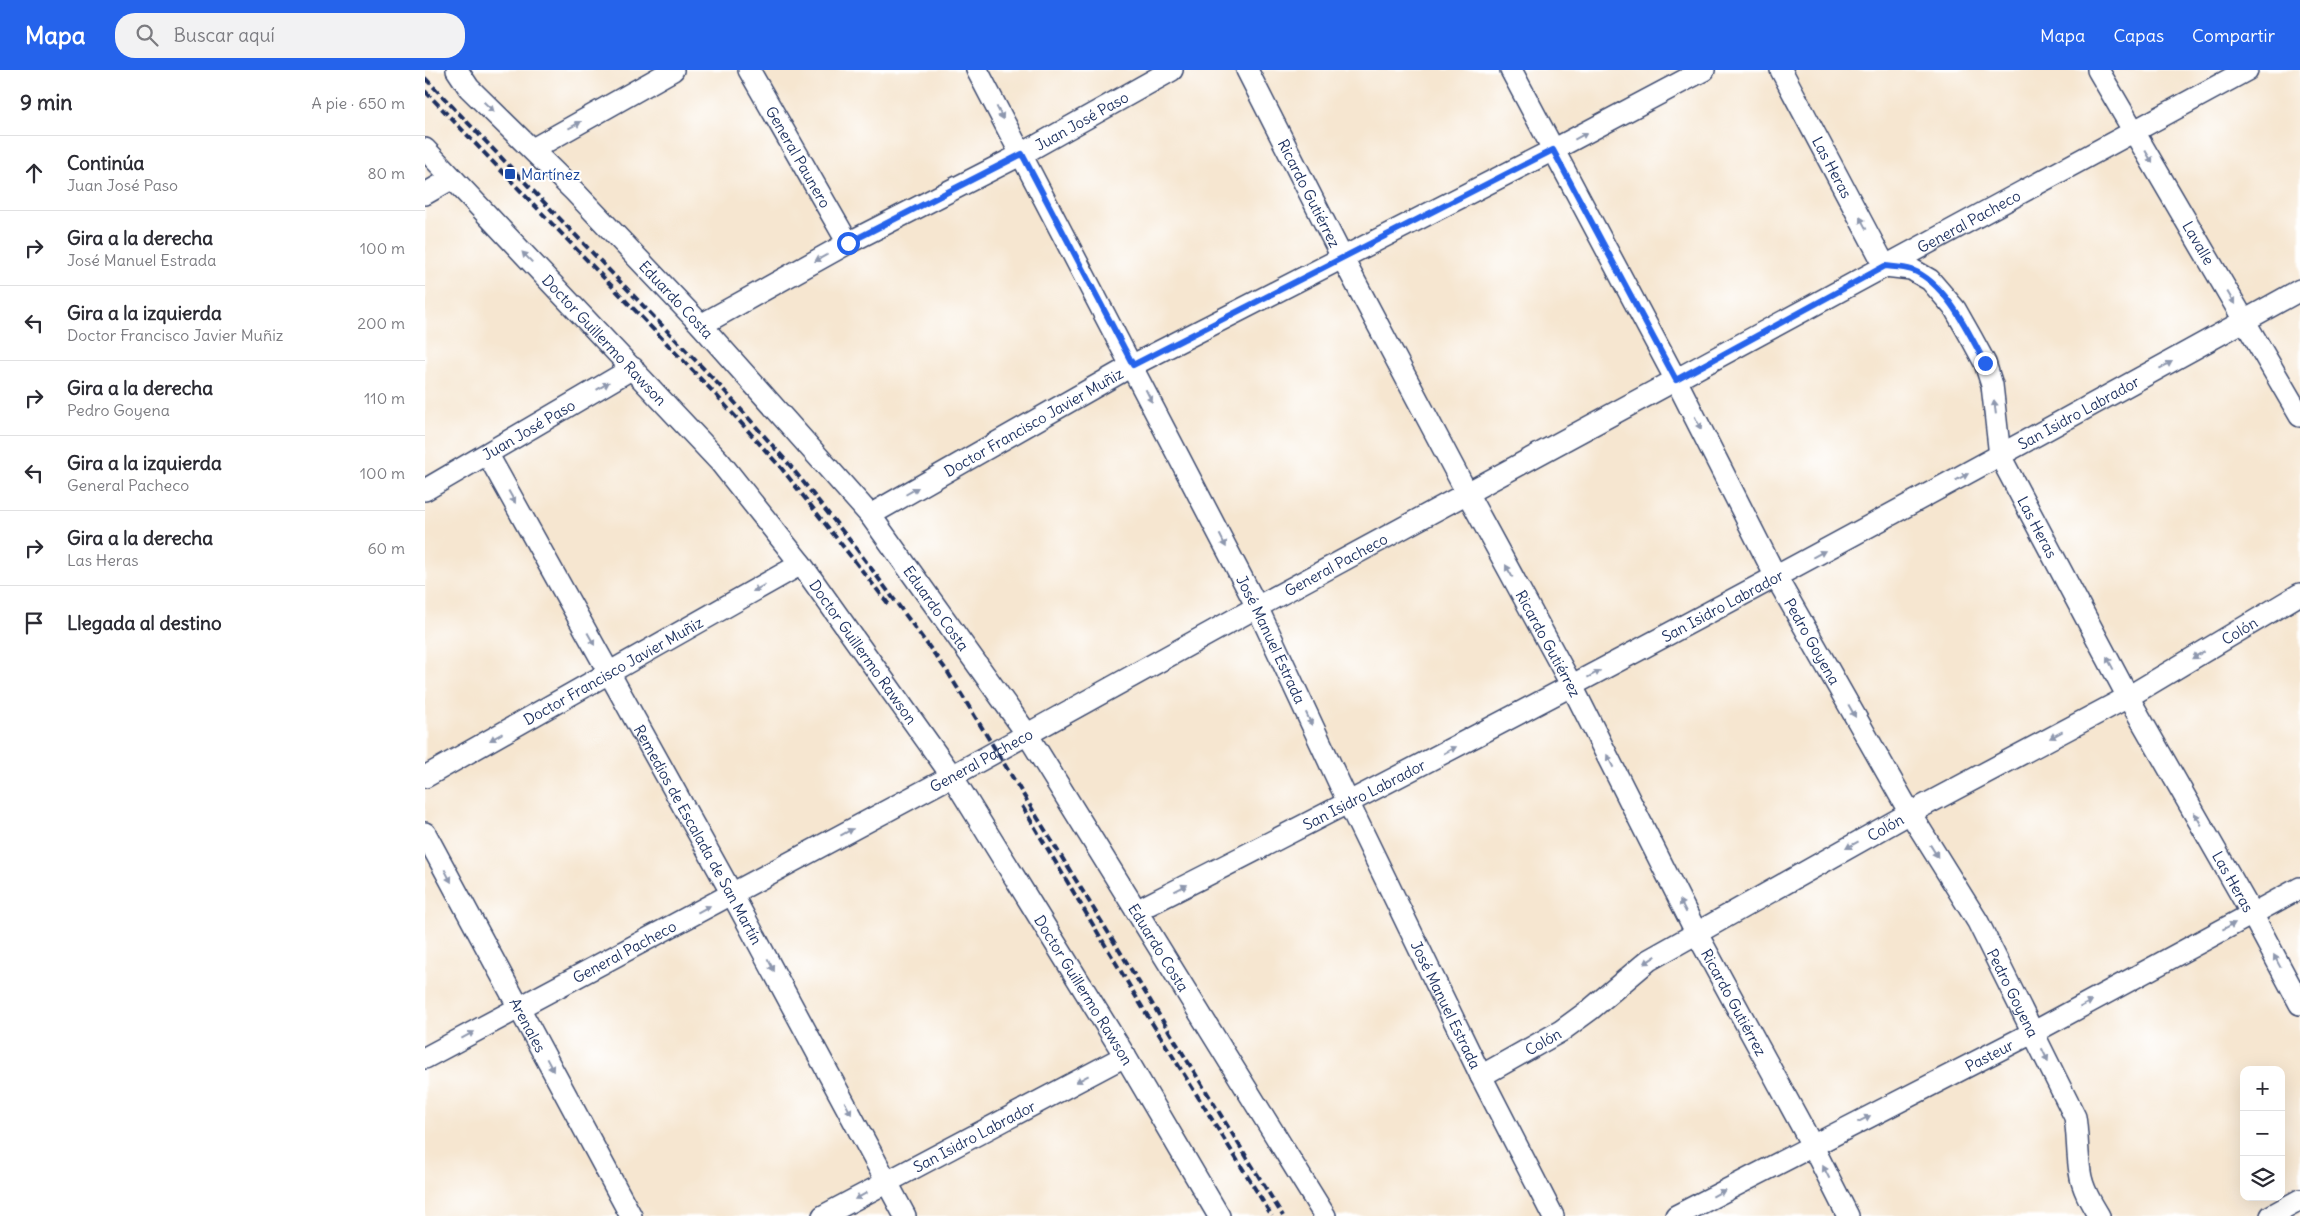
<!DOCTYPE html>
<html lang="es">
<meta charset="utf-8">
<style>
:root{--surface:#fff;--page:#f2f2f3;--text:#2b2b33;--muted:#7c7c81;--line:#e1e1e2;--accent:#2563eb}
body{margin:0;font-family:Delius,sans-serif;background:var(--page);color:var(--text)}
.controls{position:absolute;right:15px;bottom:15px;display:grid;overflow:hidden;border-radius:10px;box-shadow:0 5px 20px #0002}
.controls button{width:45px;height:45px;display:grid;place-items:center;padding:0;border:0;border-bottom:1px solid var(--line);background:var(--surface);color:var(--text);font:25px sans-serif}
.stop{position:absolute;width:15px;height:15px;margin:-11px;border:4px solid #2563eb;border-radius:50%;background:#fff}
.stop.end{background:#2563eb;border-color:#fff;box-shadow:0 1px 5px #0008}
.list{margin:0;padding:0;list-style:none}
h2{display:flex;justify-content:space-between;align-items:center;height:65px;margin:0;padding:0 20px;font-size:21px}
h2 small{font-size:16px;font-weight:400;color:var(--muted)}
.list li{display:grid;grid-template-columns:32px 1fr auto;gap:15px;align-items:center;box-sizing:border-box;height:75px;padding:0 20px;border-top:1px solid var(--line)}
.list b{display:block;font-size:19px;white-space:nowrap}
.list p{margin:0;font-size:16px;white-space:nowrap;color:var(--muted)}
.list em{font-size:16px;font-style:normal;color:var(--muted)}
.icon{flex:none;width:28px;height:28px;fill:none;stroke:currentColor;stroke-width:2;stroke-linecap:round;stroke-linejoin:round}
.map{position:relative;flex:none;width:1875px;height:1146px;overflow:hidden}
header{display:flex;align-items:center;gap:30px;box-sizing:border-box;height:70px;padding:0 25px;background:var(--accent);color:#fff}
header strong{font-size:24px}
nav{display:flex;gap:28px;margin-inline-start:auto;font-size:18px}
.search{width:350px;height:45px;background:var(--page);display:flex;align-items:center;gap:12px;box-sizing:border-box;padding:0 18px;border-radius:20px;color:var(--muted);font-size:19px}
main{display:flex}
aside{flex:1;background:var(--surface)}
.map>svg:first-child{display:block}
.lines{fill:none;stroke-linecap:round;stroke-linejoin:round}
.minor-casing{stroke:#3c4a6f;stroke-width:24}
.minor{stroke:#fff;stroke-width:21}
.rail{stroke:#1b2f5e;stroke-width:4;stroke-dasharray:8 4;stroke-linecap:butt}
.oneway{fill:#8d97ae}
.route{stroke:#2563eb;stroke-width:6}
.transit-dot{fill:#1a4fb4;stroke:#fff;stroke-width:2}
.labels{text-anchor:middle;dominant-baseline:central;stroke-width:4;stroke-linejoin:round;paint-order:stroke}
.street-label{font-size:15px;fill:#1b2f5e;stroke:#fff}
.transit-label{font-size:15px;fill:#164399;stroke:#fff;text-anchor:start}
</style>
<header>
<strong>Mapa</strong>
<div class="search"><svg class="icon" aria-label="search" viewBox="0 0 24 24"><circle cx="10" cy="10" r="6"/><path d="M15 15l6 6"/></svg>Buscar aquí</div>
<nav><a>Mapa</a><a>Capas</a><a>Compartir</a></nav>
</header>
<main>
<aside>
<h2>9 min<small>A pie · 650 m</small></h2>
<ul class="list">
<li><svg class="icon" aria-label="ahead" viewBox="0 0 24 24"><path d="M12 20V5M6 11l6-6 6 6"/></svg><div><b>Continúa</b><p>Juan José Paso</p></div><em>80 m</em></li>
<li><svg class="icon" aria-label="right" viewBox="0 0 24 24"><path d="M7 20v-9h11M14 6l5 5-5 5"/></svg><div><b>Gira a la derecha</b><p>José Manuel Estrada</p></div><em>100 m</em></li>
<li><svg class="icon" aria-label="left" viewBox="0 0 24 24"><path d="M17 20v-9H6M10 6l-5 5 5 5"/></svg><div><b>Gira a la izquierda</b><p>Doctor Francisco Javier Muñiz</p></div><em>200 m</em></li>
<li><svg class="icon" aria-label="right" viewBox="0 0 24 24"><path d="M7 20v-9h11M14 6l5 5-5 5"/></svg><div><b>Gira a la derecha</b><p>Pedro Goyena</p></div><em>110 m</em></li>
<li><svg class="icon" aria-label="left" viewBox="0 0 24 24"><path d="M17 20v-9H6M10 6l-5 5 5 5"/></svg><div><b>Gira a la izquierda</b><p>General Pacheco</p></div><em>100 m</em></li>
<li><svg class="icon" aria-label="right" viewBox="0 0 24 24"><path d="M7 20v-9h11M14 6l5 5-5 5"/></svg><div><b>Gira a la derecha</b><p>Las Heras</p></div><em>60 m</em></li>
<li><svg class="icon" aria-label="arrive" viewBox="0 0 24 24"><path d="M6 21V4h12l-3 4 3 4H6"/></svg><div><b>Llegada al destino</b></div></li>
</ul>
</aside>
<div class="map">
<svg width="1875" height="1146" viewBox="0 0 1875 1146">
<rect width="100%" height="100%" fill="#fff"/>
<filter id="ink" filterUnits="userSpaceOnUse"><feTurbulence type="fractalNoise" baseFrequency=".02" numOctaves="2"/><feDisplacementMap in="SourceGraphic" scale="10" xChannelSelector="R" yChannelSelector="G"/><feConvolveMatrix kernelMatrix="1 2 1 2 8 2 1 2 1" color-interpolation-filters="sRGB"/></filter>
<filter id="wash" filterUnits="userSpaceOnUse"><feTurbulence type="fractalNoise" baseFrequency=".0096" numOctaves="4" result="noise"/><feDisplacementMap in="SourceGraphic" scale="20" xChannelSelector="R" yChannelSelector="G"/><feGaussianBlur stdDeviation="1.12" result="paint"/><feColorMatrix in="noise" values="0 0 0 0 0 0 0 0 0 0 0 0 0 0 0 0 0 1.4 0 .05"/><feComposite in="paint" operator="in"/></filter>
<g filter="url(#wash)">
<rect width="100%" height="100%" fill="#f6e6d0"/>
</g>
<g filter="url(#ink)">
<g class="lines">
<!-- minor casing -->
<g class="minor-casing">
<g id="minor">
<path id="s1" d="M32,0L44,18L150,122L276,255L445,445L602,664L900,1146"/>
<path id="s2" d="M324,0L423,173"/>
<path id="s3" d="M552,0L832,537L924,734L1056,1006L1128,1146"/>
<path id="s4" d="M822,0L918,189L1042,423L1147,616L1271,862L1387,1075L1423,1146"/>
<path id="s5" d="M1086,0L1251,310L1351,507L1485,743L1553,852L1650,1047C1653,1066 1652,1084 1655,1102C1657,1118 1666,1133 1674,1146"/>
<path id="s6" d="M1356,0L1460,196L1486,199L1505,210L1530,239L1547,269L1560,293L1567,315L1575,386L1703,627L1827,844L1875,934"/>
<path id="s7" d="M1673,0L1875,346"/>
<path id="s8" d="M0,79L295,392L376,494L527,706L700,986L794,1146"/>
<path d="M108,79L248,0"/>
<path d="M0,124L26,109"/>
<path id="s9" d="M276,255L423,173L597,84L747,0"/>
<path id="s10" d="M63,385L307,824L480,1146"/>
<path id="s11" d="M0,420L208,298"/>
<path id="s12" d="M445,445L708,295L1128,80L1279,0"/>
<path id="s13" d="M0,707L376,494"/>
<path id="s14" d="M0,763L206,1146"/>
<path id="s15" d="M713,840C1105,642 1491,433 1875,220"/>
<path id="s16" d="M0,988L527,706L832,537L1822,0"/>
<path id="s17" d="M1056,1006L1136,961L1166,939L1224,890L1485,743L1703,627L1875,524"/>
<path id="s18" d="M398,1146L700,986"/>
<path id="s19" d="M1251,1146L1609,962L1875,818"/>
<path d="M1846,1146L1875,1130"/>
</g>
</g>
<!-- minor -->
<use href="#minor" class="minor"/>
<!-- rail -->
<path class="rail" d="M0,8L297,318L363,393L431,478L522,601L858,1146
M0,21L293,327L357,399L465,536
M597,736L719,940L847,1146"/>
</g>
<!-- one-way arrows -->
<defs><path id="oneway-solid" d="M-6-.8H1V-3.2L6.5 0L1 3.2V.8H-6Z" transform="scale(1.25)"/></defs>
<g class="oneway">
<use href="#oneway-solid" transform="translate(64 37) rotate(44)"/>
<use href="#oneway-solid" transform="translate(575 43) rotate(62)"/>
<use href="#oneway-solid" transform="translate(150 55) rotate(-29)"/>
<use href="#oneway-solid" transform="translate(1156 66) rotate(-28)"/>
<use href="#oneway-solid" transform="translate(1724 87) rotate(60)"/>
<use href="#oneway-solid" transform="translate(1438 153) rotate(-118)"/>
<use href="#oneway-solid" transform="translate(102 187) rotate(-134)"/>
<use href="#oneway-solid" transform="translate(396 188) rotate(151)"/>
<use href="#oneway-solid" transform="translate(1806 228) rotate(60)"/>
<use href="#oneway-solid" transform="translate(1741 295) rotate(-29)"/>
<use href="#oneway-solid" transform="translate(178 316) rotate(-31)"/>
<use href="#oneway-solid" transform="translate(724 326) rotate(63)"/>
<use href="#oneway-solid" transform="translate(1570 337) rotate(-97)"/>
<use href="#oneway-solid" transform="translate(1273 353) rotate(63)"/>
<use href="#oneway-solid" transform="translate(1537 407) rotate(-28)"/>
<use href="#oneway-solid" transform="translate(487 421) rotate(-30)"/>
<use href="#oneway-solid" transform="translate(87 427) rotate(61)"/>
<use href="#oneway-solid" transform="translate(798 471) rotate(63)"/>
<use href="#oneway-solid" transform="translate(1394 484) rotate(-28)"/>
<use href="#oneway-solid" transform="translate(1084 501) rotate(-119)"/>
<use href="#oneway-solid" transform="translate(334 518) rotate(151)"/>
<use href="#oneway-solid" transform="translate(166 569) rotate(61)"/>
<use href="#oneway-solid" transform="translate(1773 585) rotate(149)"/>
<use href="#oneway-solid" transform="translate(1685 593) rotate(-118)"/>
<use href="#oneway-solid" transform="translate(1169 604) rotate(-28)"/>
<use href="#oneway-solid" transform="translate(1427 641) rotate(61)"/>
<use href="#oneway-solid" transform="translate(884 649) rotate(65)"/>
<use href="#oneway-solid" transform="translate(1631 665) rotate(152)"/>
<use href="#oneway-solid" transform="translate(71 667) rotate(150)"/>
<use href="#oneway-solid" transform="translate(1025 680) rotate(-28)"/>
<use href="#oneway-solid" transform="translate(1185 691) rotate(-117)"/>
<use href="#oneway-solid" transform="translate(1773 749) rotate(-120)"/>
<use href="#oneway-solid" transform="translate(422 762) rotate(-28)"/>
<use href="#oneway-solid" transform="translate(1427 775) rotate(151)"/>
<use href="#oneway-solid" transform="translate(1509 781) rotate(58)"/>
<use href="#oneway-solid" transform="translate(23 806) rotate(62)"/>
<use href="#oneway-solid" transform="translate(756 818) rotate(-27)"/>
<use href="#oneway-solid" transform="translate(1258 836) rotate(-117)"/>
<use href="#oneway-solid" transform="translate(279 839) rotate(-28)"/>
<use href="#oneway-solid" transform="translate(1804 856) rotate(-28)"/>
<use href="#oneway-solid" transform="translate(1225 890) rotate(146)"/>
<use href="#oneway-solid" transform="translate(1852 891) rotate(-118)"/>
<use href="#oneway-solid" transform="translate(346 895) rotate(62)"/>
<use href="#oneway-solid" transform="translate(1661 934) rotate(-28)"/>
<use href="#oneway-solid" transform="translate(43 965) rotate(-28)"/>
<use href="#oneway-solid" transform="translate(1620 985) rotate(64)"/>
<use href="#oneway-solid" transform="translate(125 995) rotate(62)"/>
<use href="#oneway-solid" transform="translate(657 1009) rotate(152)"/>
<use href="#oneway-solid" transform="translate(423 1038) rotate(62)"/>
<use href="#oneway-solid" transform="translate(1439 1049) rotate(-27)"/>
<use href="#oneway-solid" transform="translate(1401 1102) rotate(-117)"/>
<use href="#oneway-solid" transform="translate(1294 1123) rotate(-28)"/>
<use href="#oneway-solid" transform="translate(436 1126) rotate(152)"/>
</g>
</g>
<g class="lines" filter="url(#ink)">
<!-- route -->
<path class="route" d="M423,173L597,84L708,295L1128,80L1251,310L1460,196C1469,197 1479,197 1487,200C1521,213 1544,263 1560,293"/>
</g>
<!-- markers -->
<rect class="transit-dot" x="79" y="98" width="12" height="12" rx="2.5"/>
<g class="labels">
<!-- street labels -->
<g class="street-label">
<text stroke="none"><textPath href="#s9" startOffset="432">Juan José Paso</textPath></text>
<text stroke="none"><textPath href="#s2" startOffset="100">General Paunero</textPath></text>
<text stroke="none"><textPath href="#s6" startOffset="110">Las Heras</textPath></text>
<text stroke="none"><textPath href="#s4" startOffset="138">Ricardo Gutiérrez</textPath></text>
<text stroke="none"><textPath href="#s16" startOffset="1756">General Pacheco</textPath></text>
<text stroke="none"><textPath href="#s7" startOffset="200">Lavalle</textPath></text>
<text stroke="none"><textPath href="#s1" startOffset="318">Eduardo Costa</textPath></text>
<text stroke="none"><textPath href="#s8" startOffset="262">Doctor Guillermo Rawson</textPath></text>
<text stroke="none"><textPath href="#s15" startOffset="1064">San Isidro Labrador</textPath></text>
<text stroke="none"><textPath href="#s12" startOffset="188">Doctor Francisco Javier Muñiz</textPath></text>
<text stroke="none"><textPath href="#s11" startOffset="120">Juan José Paso</textPath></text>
<text stroke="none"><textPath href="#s6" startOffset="545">Las Heras</textPath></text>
<text stroke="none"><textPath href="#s16" startOffset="1036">General Pacheco</textPath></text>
<text stroke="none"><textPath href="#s15" startOffset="659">San Isidro Labrador</textPath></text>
<text stroke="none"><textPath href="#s1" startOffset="722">Eduardo Costa</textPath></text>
<text stroke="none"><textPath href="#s17" startOffset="881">Colón</textPath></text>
<text stroke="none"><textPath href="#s3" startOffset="641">José Manuel Estrada</textPath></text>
<text stroke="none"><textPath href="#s5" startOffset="646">Pedro Goyena</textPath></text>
<text stroke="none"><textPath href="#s4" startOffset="648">Ricardo Gutiérrez</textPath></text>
<text stroke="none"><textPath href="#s8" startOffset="668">Doctor Guillermo Rawson</textPath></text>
<text stroke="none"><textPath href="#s13" startOffset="216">Doctor Francisco Javier Muñiz</textPath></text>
<text stroke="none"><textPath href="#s16" startOffset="631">General Pacheco</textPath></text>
<text stroke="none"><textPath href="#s15" startOffset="254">San Isidro Labrador</textPath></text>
<text stroke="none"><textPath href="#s17" startOffset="476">Colón</textPath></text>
<text stroke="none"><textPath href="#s10" startOffset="434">Remedios de Escalada de San Martín</textPath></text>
<text stroke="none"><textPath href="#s6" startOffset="950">Las Heras</textPath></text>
<text stroke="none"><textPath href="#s1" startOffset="1128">Eduardo Costa</textPath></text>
<text stroke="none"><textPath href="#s16" startOffset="226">General Pacheco</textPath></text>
<text stroke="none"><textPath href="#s8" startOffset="1072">Doctor Guillermo Rawson</textPath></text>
<text stroke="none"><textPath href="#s5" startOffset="1051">Pedro Goyena</textPath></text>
<text stroke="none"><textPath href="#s4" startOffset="1052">Ricardo Gutiérrez</textPath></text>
<text stroke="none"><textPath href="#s3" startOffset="1046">José Manuel Estrada</textPath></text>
<text stroke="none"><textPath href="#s14" startOffset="218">Arenales</textPath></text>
<text stroke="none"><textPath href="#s17" startOffset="71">Colón</textPath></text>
<text stroke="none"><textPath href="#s19" startOffset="352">Pasteur</textPath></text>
<text stroke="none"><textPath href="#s18" startOffset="171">San Isidro Labrador</textPath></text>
</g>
<!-- transit labels -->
<g class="transit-label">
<text x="96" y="104">Martínez</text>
</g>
</g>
</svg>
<div class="controls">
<button>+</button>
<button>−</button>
<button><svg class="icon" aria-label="layers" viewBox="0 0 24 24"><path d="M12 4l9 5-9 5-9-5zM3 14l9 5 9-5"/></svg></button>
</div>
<div class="stop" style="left:423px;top:173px"></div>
<div class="stop end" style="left:1560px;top:293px"></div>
</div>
</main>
